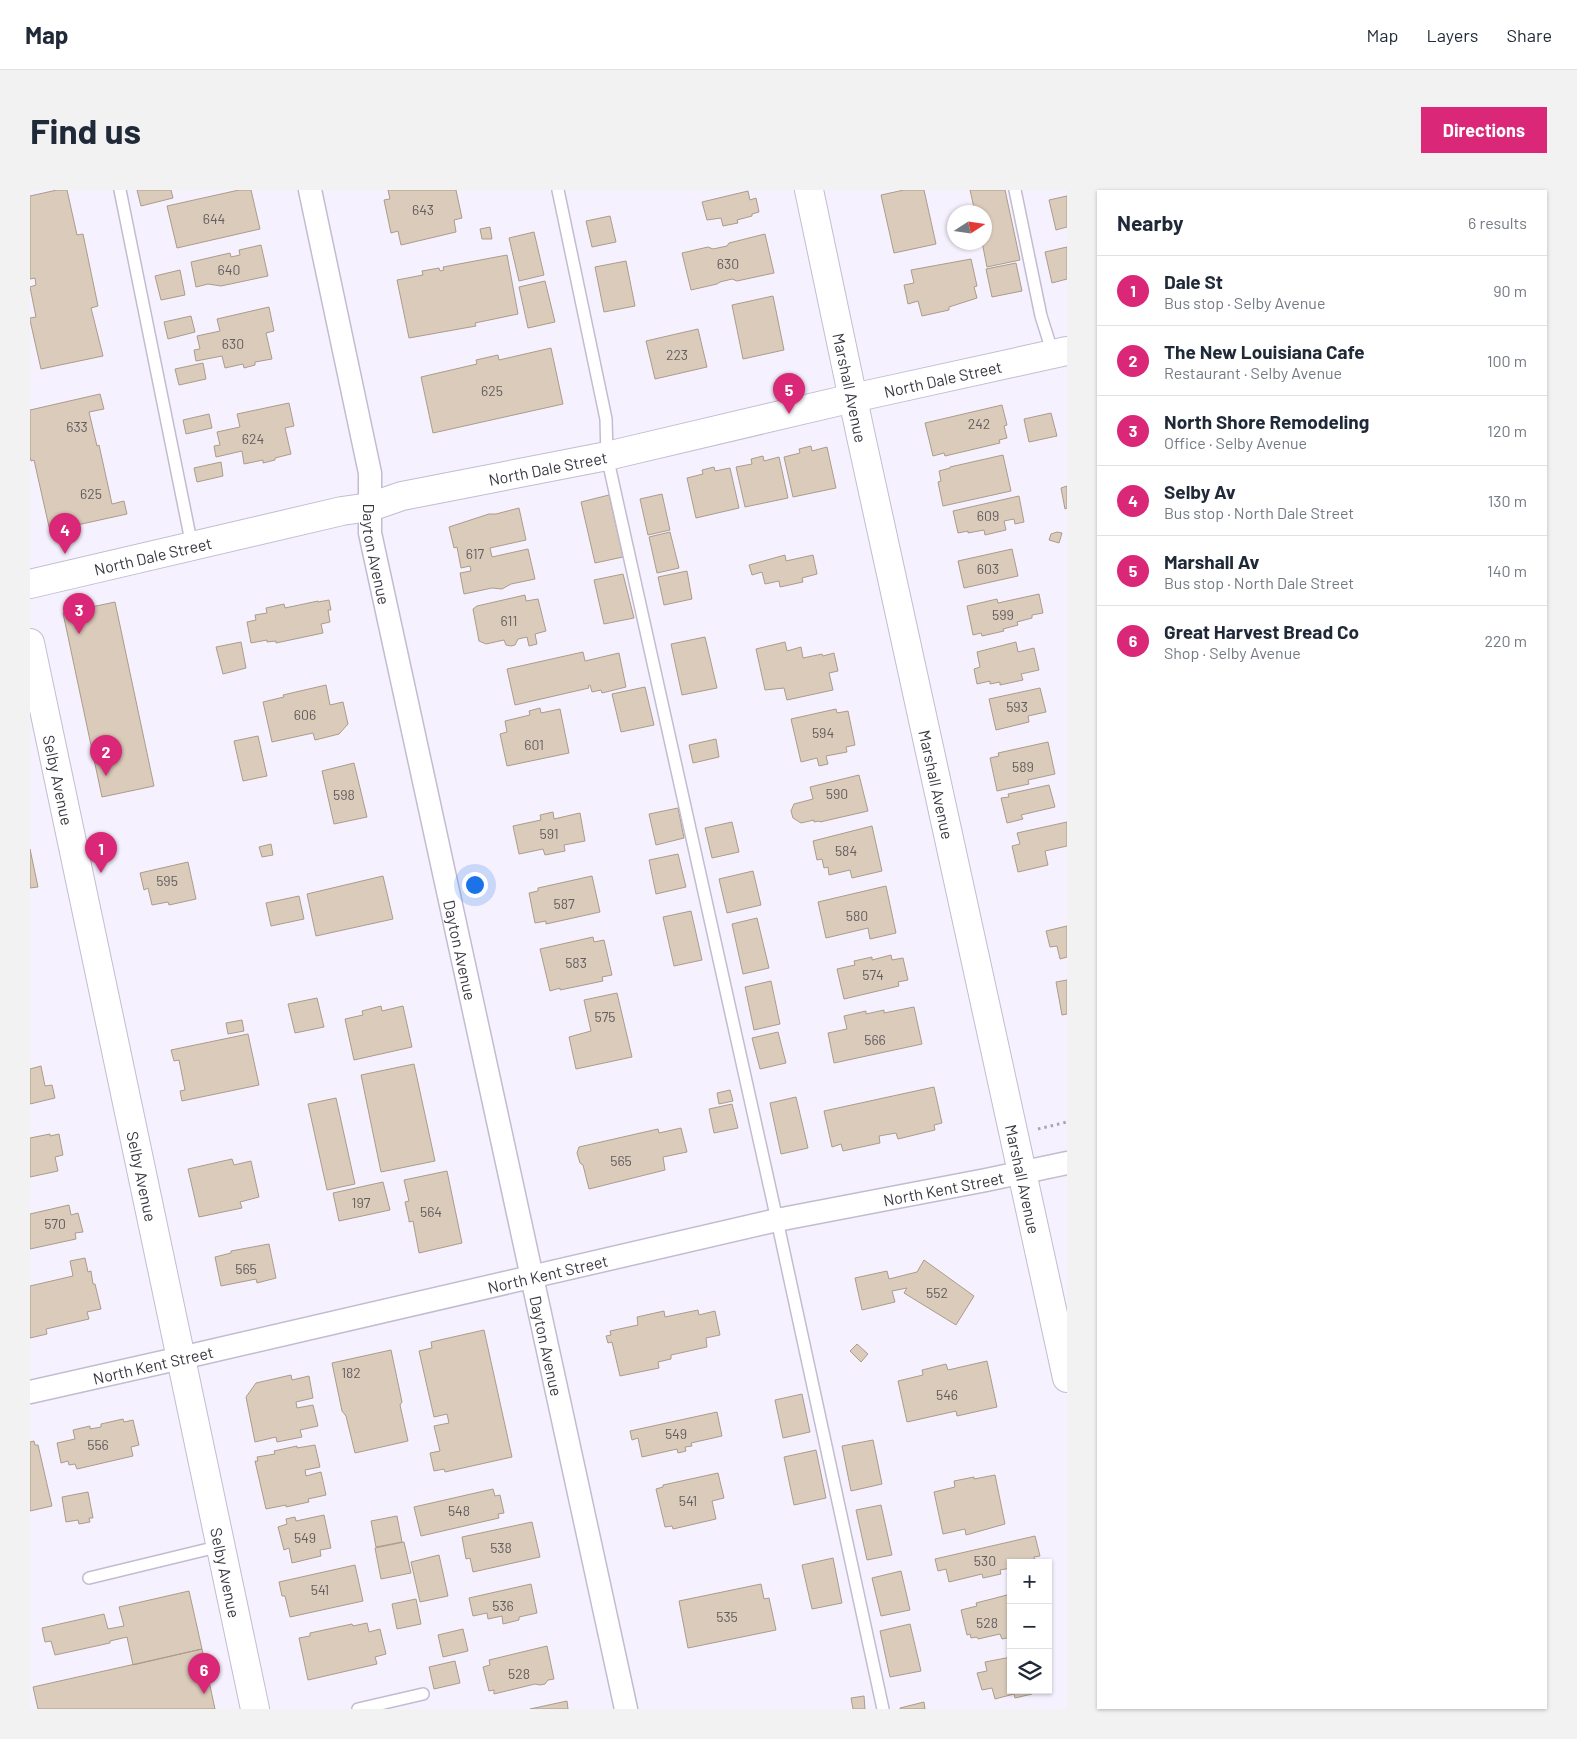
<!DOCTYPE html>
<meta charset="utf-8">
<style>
:root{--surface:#fff;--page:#f2f2f3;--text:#1f2937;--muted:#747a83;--line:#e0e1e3;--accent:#db2777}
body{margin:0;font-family:Barlow,sans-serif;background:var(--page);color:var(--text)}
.controls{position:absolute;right:15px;bottom:15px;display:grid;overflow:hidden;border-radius:0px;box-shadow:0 1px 4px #0004}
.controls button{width:45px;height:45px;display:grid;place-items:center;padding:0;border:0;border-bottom:1px solid var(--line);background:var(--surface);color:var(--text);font:25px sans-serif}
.compass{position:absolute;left:917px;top:15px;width:45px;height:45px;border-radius:50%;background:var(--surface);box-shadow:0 1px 4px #0004;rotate:78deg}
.you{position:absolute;left:444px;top:694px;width:18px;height:18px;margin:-12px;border:4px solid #fff;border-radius:50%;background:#1a73e8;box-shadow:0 0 0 8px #1a73e833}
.badge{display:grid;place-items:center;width:32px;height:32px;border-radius:50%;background:var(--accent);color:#fff;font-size:16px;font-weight:700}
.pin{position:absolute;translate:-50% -41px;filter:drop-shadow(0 1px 2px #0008)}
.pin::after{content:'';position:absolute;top:26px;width:18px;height:15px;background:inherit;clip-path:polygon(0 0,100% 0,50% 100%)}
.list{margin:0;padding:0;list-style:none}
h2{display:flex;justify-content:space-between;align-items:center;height:65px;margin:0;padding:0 20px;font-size:21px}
h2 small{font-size:16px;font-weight:400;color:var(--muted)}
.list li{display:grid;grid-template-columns:32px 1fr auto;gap:15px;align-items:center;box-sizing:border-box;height:70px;padding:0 20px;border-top:1px solid var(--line)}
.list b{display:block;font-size:19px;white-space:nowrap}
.list p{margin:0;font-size:16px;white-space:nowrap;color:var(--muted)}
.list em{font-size:16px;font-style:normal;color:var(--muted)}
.icon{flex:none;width:28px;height:28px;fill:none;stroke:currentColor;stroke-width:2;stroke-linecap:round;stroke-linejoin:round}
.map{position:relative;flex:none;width:1037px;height:1519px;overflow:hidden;border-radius:0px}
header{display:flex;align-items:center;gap:30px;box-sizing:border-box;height:70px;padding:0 25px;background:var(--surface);border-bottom:1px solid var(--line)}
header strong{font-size:24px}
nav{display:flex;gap:28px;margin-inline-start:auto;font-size:18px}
.intro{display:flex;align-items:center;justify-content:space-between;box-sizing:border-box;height:120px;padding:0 30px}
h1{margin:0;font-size:35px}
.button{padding:12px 22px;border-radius:0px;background:var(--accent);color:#fff;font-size:18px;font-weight:700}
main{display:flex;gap:30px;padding:0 30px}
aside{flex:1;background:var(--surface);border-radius:0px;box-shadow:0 1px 4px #0004}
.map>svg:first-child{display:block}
.building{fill:#dbcbba;stroke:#ab9c8b}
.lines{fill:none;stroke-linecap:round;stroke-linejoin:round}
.service-casing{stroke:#c3bcd1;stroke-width:14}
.minor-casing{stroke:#c3bcd1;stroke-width:25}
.tertiary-casing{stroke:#c3bcd1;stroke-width:30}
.secondary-casing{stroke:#c3bcd1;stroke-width:30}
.path{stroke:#a8a4af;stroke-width:3;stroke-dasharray:2.5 4;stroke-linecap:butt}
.service{stroke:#fff;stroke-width:11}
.minor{stroke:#fff;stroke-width:22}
.tertiary{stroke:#fff;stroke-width:28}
.secondary{stroke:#fff;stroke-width:28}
.labels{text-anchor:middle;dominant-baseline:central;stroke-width:4;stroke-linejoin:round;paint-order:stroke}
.number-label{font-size:14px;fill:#635d5f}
.street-label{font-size:16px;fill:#3b3841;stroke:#fff}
</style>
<header>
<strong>Map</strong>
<nav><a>Map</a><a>Layers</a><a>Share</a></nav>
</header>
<div class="intro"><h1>Find us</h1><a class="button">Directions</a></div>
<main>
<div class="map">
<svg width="1037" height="1519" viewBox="0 0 1037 1519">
<rect width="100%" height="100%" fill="#f5f1fe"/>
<!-- building -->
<path class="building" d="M27,0H37L47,45L53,44L68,116L61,118L73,166L11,179L0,130V128L6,127L0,97L6,95L5,88L0,89V6Z
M107,0H141L143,8L111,16Z
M209,0H221L230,39L147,58L137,16Z
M358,0H426L432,28L424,30L426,42L371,55L368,41L361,43L354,10L360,9Z
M874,0H894L906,54L864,63L851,5Z
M940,0H975L990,70L957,77L952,52H954V22H945Z
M718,1L720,10L726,8L729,22L722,24V26L707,30L708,33L693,36L691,28L677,30L672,12Z
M1037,6V37L1026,40L1019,10Z
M580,26L586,52L562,57L556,31Z
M460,37L462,49H452L450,39Z
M504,42L514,85L489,91L479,48Z
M735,44L744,83L707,91L702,89L690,92L687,94L661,100L652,63L678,57L683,59L697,56L699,53Z
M231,55L238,86L191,96L178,94L166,97L161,72L200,63L201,67L210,65L209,60Z
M1037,57V89L1022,93L1015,62Z
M477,65L488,124L445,133L446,136L379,148L367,90L393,85L392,81L409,78L410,81L414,80L413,77Z
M941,69L947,96L944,97L947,108L919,117V120L892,126L888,111L878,114L874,95L884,93L881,80Z
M596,71L605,116L574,122L565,77Z
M986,73L992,101L962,107L956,79Z
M150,80L155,105L131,110L125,86Z
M515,91L525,132L498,138L489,97Z
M743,106L754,160L713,169L702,115Z
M239,117L244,141L236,143L242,169L225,172V175L214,178L213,174L195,178L192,166L166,171L164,160L170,159L167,146L190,141L187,129Z
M161,126L165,142L138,149L134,132Z
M668,139L677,177L625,189L616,151Z
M521,158L533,214L403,243L391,187L447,174L446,170L468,165L469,170Z
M173,173L176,189L149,195L145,179Z
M70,204L74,219L59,222L67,256L69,255L82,314L94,311L97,324L20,341L4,270L1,271L0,267V220Z
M259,213L264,236L255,238L261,264L245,268V270L233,273V270L214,274L212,261L186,267L184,256L190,255L187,242L210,237L207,224Z
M972,215L977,235L974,236L977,248L969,250L970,253L915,266L914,263L903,266L895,233Z
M1021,223L1027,246L999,252L994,229Z
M179,224L182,238L156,244L153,230Z
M781,256L782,261L797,257L806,298L763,307L754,267L770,263L769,259Z
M973,265L981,301L913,316L908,292L911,291L909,281L920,278V277Z
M733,266L734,271L749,267L758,308L715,317L706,277L722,274L721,269Z
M191,272L193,286L167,292L164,278Z
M684,277L685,281L700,278L709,318L666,328L657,288L673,284L672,280Z
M1037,296V318L1035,319L1031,298Z
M632,304L640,340L618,345L610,309Z
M579,305L593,367L565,373L551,312Z
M989,306L994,332L985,334L984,329L974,331L976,340L955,345L954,340L938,343V341L928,343L923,321Z
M489,318L496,350L460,358L462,367L498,359L505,389L481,394L472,399L462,398L434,404L430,383L441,381L440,376L431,378L427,357L424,358L419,337L459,324H466Z
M640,342L649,378L627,383L619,347Z
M1027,342L1032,343L1029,353L1019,350L1021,344Z
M982,359L988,386L934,398L928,371Z
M755,365L756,371L783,365L787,384L772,388L773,392L750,397L749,391L735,394L732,382L722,385L719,375Z
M657,381L662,409L634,415L628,387Z
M593,384L604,428L574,434L564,390Z
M1009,404L1013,423L1002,425V428L987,432L988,435L973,439L974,441L952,446L951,443L943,445L937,416L967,409L968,413Z
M495,405L496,411L508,409L516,441L505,444L507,454L499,456L497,447L488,449L485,455L481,456L476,455L474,450L456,454L449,451L443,419L447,416Z
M299,410L301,420H298L300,432L291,434L293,443L246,453V451L237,452V450L221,453L217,432L226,430L225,425L237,423L236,418L254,414L255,418L288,411V412Z
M85,412L124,596L72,607L33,423Z
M675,447L687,498L652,505L641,454Z
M211,452L216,478L193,484L186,457Z
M755,452L757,461L771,457L773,468L792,464L793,466L804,463L808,481L799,483L803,500L757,510L754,498L735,500L726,459Z
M986,452L988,462L1004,458L1009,480L991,484L993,490L970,495V492L960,494V491L947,494L944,479L950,477L947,462Z
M553,462L555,471L589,463L596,497L572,503L571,500L562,502L560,495L558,496L559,498L485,515L477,479Z
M296,495L300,515L313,512L318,534L309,544L285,550L283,543L242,552L233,512L254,507L253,505Z
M615,497L624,535L591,542L582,504Z
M1010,498L1016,522L998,526L999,532L966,540L959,509Z
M510,518L511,523L530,519L539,563L477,576L470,544L477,542L475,531L500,525L499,521Z
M806,519L807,523L818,521L825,555L816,557L817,562L796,566L798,574L789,576L787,568L771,572L761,529Z
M228,546L237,586L213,591L204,551Z
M686,549L689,567L663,573L659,555Z
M1018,552L1025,584L998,590L999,594L967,601L960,568L969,566L968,563Z
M324,573L337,627L304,634L292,581Z
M829,585L838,621L790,632L789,631L784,632V630L771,633L763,628L761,621L764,614L783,609L780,597Z
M1019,595L1025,617L991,625L993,629L977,633L971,608L979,607L978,604Z
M648,618L654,648L626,655L619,624Z
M523,622L524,629L550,623L555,651L534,655L535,661L515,665L513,659L489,664L483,636L511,630L510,625Z
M702,632L709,662L682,668L675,638Z
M1037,632V656L1015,661L1018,675L988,682L982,656L990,654L987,643Z
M842,636L852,681L822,688L820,680L799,685L798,677L794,678L792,669L787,670L783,651Z
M241,654L243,665L232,667L229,657Z
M0,659L8,697L0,698Z
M648,664L656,697L626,704L619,670Z
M158,672L166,709L139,715L138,712L122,715L118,698L114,700L110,683Z
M723,681L731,715L697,723L689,689Z
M353,686L363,729L286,746L277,704Z
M562,686L570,722L516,734V731L505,733L499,703L508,701V698Z
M856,696L866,743L840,749L838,738L796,748L788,712Z
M269,706L274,729L241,736L236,713Z
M661,721L672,770L644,776L633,727Z
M727,728L739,778L713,784L702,734Z
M1037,736V767L1030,769L1027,756L1020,757L1016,741Z
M563,747L564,752L574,750L582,785L572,787L573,791L530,800V798L520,801L510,759Z
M861,765L862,770L873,768L878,790L868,792L869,796L814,809L807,779L825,775L824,771L842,767V770Z
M1037,790V824L1032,825L1026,792Z
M741,791L750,834L724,840L715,797Z
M587,803L602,867L546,879L539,847L561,841L554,810Z
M287,808L294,837L265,843L258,814Z
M351,816L352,821L373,816L382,857L324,870L315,829L333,825L332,821Z
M884,817L892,854L804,873L798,843L817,839L814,826L836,821V824L854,820V823Z
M212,830L214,841L198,844L196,833Z
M748,842L756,873L730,879L722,848Z
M218,844L229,895L152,911L150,901L155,900L149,870L144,871L141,860Z
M384,874L405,971L351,982L331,885Z
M11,876L15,896L22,895L25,908L0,914V879Z
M904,897L912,933L904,935L905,940L868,949L866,943L849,946L850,953L813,961L811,954L802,957L794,921Z
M700,900L703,911L689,914L687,903Z
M766,907L778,958L751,964L740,913Z
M306,908L325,994L297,1000L278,914Z
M702,914L708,938L684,943L679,919Z
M651,938L657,962L633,967L635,980L559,999L553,975L550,973L547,963L549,957L628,939L629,943Z
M20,944V946L29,944L33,965L25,967L28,981L0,987V948Z
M202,969L204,975L221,971L229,1007L210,1012L212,1018L169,1027L158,979Z
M417,981L432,1053L389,1063L383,1031L379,1032V1030L375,1012L379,1011L374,990Z
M353,992L360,1020L309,1031L303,1003Z
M39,1015L41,1025L48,1023L53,1042L45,1043L46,1049L0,1059V1024Z
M239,1054L246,1088L227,1093L226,1089L191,1096L185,1067L201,1063V1061Z
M55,1068L58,1082L61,1081L63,1094H65L71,1119L57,1122L59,1129L16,1139L17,1144L0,1148V1096L43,1086L40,1071Z
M894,1070L944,1106L926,1135L874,1103L877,1098L862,1101L865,1112L832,1120L825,1088L857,1081L859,1089L887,1082Z
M668,1120L669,1125L685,1121L690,1145L676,1148L677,1157L641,1165V1169L628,1172L629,1178L590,1186L582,1152L578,1153L576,1146L581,1145L580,1141L608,1135L607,1127L634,1121L635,1127Z
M454,1140L482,1267L415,1282L414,1279L404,1281L400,1263L410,1261L404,1236L419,1233L417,1224L404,1227L389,1161L402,1158L401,1152Z
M827,1154L838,1164L831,1172L820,1161Z
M361,1160L372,1212L370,1215L378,1251L325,1263L316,1226L312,1221L302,1173Z
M957,1171L967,1217L927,1226L926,1221L877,1232L868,1191L893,1185L892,1180L916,1174L918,1180Z
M261,1185L262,1190L279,1186L283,1208L266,1212L267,1218L283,1215L288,1236L270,1240L272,1247L247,1252L246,1247L225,1252L216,1207L226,1193Z
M772,1204L780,1242L753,1248L745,1210Z
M687,1222L692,1246L661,1253L662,1256L655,1257L656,1261L648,1263L647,1259L612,1267L608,1248L602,1250L600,1241Z
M93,1229L94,1232L103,1230L109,1255L101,1257L103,1266L47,1279L45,1274L39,1275L38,1271L31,1273L27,1253L45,1249L43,1240L60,1236V1239L71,1237V1234Z
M843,1250L852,1294L821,1301L812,1256Z
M4,1251L5,1255H8L22,1316L0,1321V1252Z
M285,1255L290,1277L275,1280L276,1286L291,1282L296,1305L278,1309L279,1312L256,1317V1315L236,1319L225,1271H228L227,1267L245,1264L244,1261L267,1256V1258Z
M786,1260L796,1308L764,1315L754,1267Z
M688,1283L694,1308L682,1311L686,1329L643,1339L642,1336L635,1337L626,1299L633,1297V1295Z
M965,1285L975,1334L936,1345L935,1339L913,1344L904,1302L925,1297L924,1291L944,1287V1289Z
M463,1299L465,1306L470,1305L474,1323L468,1324L469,1328L391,1346L384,1317Z
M58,1302L63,1328H59L60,1332L49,1334L48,1330L36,1332L32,1307Z
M851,1315L862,1365L837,1370L826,1320Z
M294,1325L301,1358L290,1360L291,1366L262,1373L259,1358L254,1360L248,1337L257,1334L256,1329L265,1327L266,1331Z
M367,1326L372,1352L346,1357L341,1331Z
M502,1332L510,1367L443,1382L440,1368L436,1369L432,1347Z
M1005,1346L1010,1366L1004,1367L1005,1372L981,1373V1378L970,1380L971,1384L953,1388L952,1384L919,1392L916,1379L908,1381L905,1369Z
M374,1352L381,1383L351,1389L345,1358Z
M409,1365L418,1406L390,1412L381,1372Z
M803,1368L812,1413L782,1419L772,1375Z
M325,1375L333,1411L260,1427L255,1406H252L249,1392Z
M871,1381L880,1420L851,1426L842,1388Z
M501,1394L507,1423L489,1427V1430L473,1434L472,1426L458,1429L457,1423L443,1426L439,1408Z
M731,1394L734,1409L739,1408L746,1440L658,1458L649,1411Z
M159,1401L172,1459L103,1475L97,1447L80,1451V1453L25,1465L21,1451L15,1452L12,1438L74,1424L78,1439L94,1436L89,1417Z
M981,1404V1447L972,1449L970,1444L948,1449L947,1447L941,1448L940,1444L937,1445L931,1420L947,1416L946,1413Z
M386,1409L391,1434L367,1439L362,1414Z
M337,1433L339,1442L350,1439L356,1464L345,1467L347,1474L278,1490L269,1448L280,1446V1443L322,1434L323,1436Z
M880,1434L891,1481L860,1487L850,1441Z
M433,1439L438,1461L413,1467L408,1445Z
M517,1456L524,1489L518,1490L515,1494L510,1495L505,1494L464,1504V1500L459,1501L453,1477L460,1475L459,1470Z
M172,1459L185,1519H8L3,1497Z
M981,1467V1500H1003L1001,1501L1002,1504L985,1508L984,1504L965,1509L962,1498L952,1500L947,1483L957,1481L955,1472Z
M425,1471L430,1493L404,1499L399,1477Z
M834,1506L835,1519H823L821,1508Z
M537,1511L538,1519H500Z
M894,1512L895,1519H870V1518Z"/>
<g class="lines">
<!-- service casing -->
<g class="service-casing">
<path id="service" d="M90,0L162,356
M528,0L576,229L577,266L747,1030L853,1519
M985,0L1011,126L1023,164
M59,1388L191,1356
M328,1519L393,1504"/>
</g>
<!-- minor casing -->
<g class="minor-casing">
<g id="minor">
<path id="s1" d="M280,0L340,283V343L596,1519"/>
<path id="s2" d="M0,1202L151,1168L747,1030L956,990L1037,973"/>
</g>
</g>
<!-- tertiary casing -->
<g class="tertiary-casing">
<g id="tertiary">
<path id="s3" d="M779,0L830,242L1037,1188"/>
<path id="s4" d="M0,453L225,1519"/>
</g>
</g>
<!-- secondary casing -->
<g class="secondary-casing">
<g id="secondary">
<path id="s5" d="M0,394L312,321L340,317L372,306L577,266L823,208L1037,161"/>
</g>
</g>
<!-- path -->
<path class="path" d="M1008,939L1037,932"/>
<!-- service -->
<use href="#service" class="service"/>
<!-- minor -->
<use href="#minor" class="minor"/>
<!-- tertiary -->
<use href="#tertiary" class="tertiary"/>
<!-- secondary -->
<use href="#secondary" class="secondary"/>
</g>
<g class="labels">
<!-- number labels -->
<g class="number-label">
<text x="393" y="19">643</text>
<text x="184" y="28">644</text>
<text x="698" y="73">630</text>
<text x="199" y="79">640</text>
<text x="203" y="153">630</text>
<text x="647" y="164">223</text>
<text x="462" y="200">625</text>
<text x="949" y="233">242</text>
<text x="47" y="236">633</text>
<text x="223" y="248">624</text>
<text x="61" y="303">625</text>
<text x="958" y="325">609</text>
<text x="445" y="363">617</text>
<text x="958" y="378">603</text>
<text x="973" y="424">599</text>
<text x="479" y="430">611</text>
<text x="987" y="516">593</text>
<text x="275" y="524">606</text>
<text x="793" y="542">594</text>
<text x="504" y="554">601</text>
<text x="993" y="576">589</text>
<text x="807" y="603">590</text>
<text x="314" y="604">598</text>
<text x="519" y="643">591</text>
<text x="816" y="660">584</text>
<text x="137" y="690">595</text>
<text x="534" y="713">587</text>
<text x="827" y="725">580</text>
<text x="546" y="772">583</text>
<text x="843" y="784">574</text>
<text x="575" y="826">575</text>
<text x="845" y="849">566</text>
<text x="591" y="970">565</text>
<text x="331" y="1012">197</text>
<text x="401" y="1021">564</text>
<text x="25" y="1033">570</text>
<text x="216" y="1078">565</text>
<text x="907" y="1102">552</text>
<text x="321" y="1182">182</text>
<text x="917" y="1204">546</text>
<text x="646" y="1243">549</text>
<text x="68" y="1254">556</text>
<text x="658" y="1310">541</text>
<text x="429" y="1320">548</text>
<text x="275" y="1347">549</text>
<text x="471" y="1357">538</text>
<text x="955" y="1370">530</text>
<text x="290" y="1399">541</text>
<text x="473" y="1415">536</text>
<text x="697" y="1426">535</text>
<text x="957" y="1432">528</text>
<text x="489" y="1483">528</text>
</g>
<!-- street labels -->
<g class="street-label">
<text stroke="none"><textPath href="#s5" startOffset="936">North Dale Street</textPath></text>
<text stroke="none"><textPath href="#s3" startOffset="202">Marshall Avenue</textPath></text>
<text stroke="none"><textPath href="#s5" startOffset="531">North Dale Street</textPath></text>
<text stroke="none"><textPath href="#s1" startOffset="371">Dayton Avenue</textPath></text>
<text stroke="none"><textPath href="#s5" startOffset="126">North Dale Street</textPath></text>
<text stroke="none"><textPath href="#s4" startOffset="140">Selby Avenue</textPath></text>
<text stroke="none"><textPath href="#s3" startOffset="608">Marshall Avenue</textPath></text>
<text stroke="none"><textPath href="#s1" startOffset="776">Dayton Avenue</textPath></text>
<text stroke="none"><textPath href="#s4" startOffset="545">Selby Avenue</textPath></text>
<text stroke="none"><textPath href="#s3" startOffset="1012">Marshall Avenue</textPath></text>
<text stroke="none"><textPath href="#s2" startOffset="936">North Kent Street</textPath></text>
<text stroke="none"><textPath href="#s2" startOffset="531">North Kent Street</textPath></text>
<text stroke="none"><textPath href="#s1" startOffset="1181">Dayton Avenue</textPath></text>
<text stroke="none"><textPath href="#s2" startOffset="126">North Kent Street</textPath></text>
<text stroke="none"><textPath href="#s4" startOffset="950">Selby Avenue</textPath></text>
</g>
</g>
</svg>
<div class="controls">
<button>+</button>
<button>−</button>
<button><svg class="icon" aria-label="layers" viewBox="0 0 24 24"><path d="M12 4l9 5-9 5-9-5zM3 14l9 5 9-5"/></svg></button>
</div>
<svg class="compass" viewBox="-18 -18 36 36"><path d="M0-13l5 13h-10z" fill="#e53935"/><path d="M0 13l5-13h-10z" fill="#747a83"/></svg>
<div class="you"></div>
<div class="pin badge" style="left:71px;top:683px">1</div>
<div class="pin badge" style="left:76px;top:586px">2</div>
<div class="pin badge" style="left:49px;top:444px">3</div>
<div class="pin badge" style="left:35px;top:364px">4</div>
<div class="pin badge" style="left:759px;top:224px">5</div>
<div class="pin badge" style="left:174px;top:1504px">6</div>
</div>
<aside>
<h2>Nearby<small>6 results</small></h2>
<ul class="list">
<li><span class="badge">1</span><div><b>Dale St</b><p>Bus stop · Selby Avenue</p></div><em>90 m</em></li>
<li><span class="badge">2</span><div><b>The New Louisiana Cafe</b><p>Restaurant · Selby Avenue</p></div><em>100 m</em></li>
<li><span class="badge">3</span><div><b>North Shore Remodeling</b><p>Office · Selby Avenue</p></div><em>120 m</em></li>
<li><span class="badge">4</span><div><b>Selby Av</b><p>Bus stop · North Dale Street</p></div><em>130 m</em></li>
<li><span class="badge">5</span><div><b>Marshall Av</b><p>Bus stop · North Dale Street</p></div><em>140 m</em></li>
<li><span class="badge">6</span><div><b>Great Harvest Bread Co</b><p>Shop · Selby Avenue</p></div><em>220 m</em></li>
</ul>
</aside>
</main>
